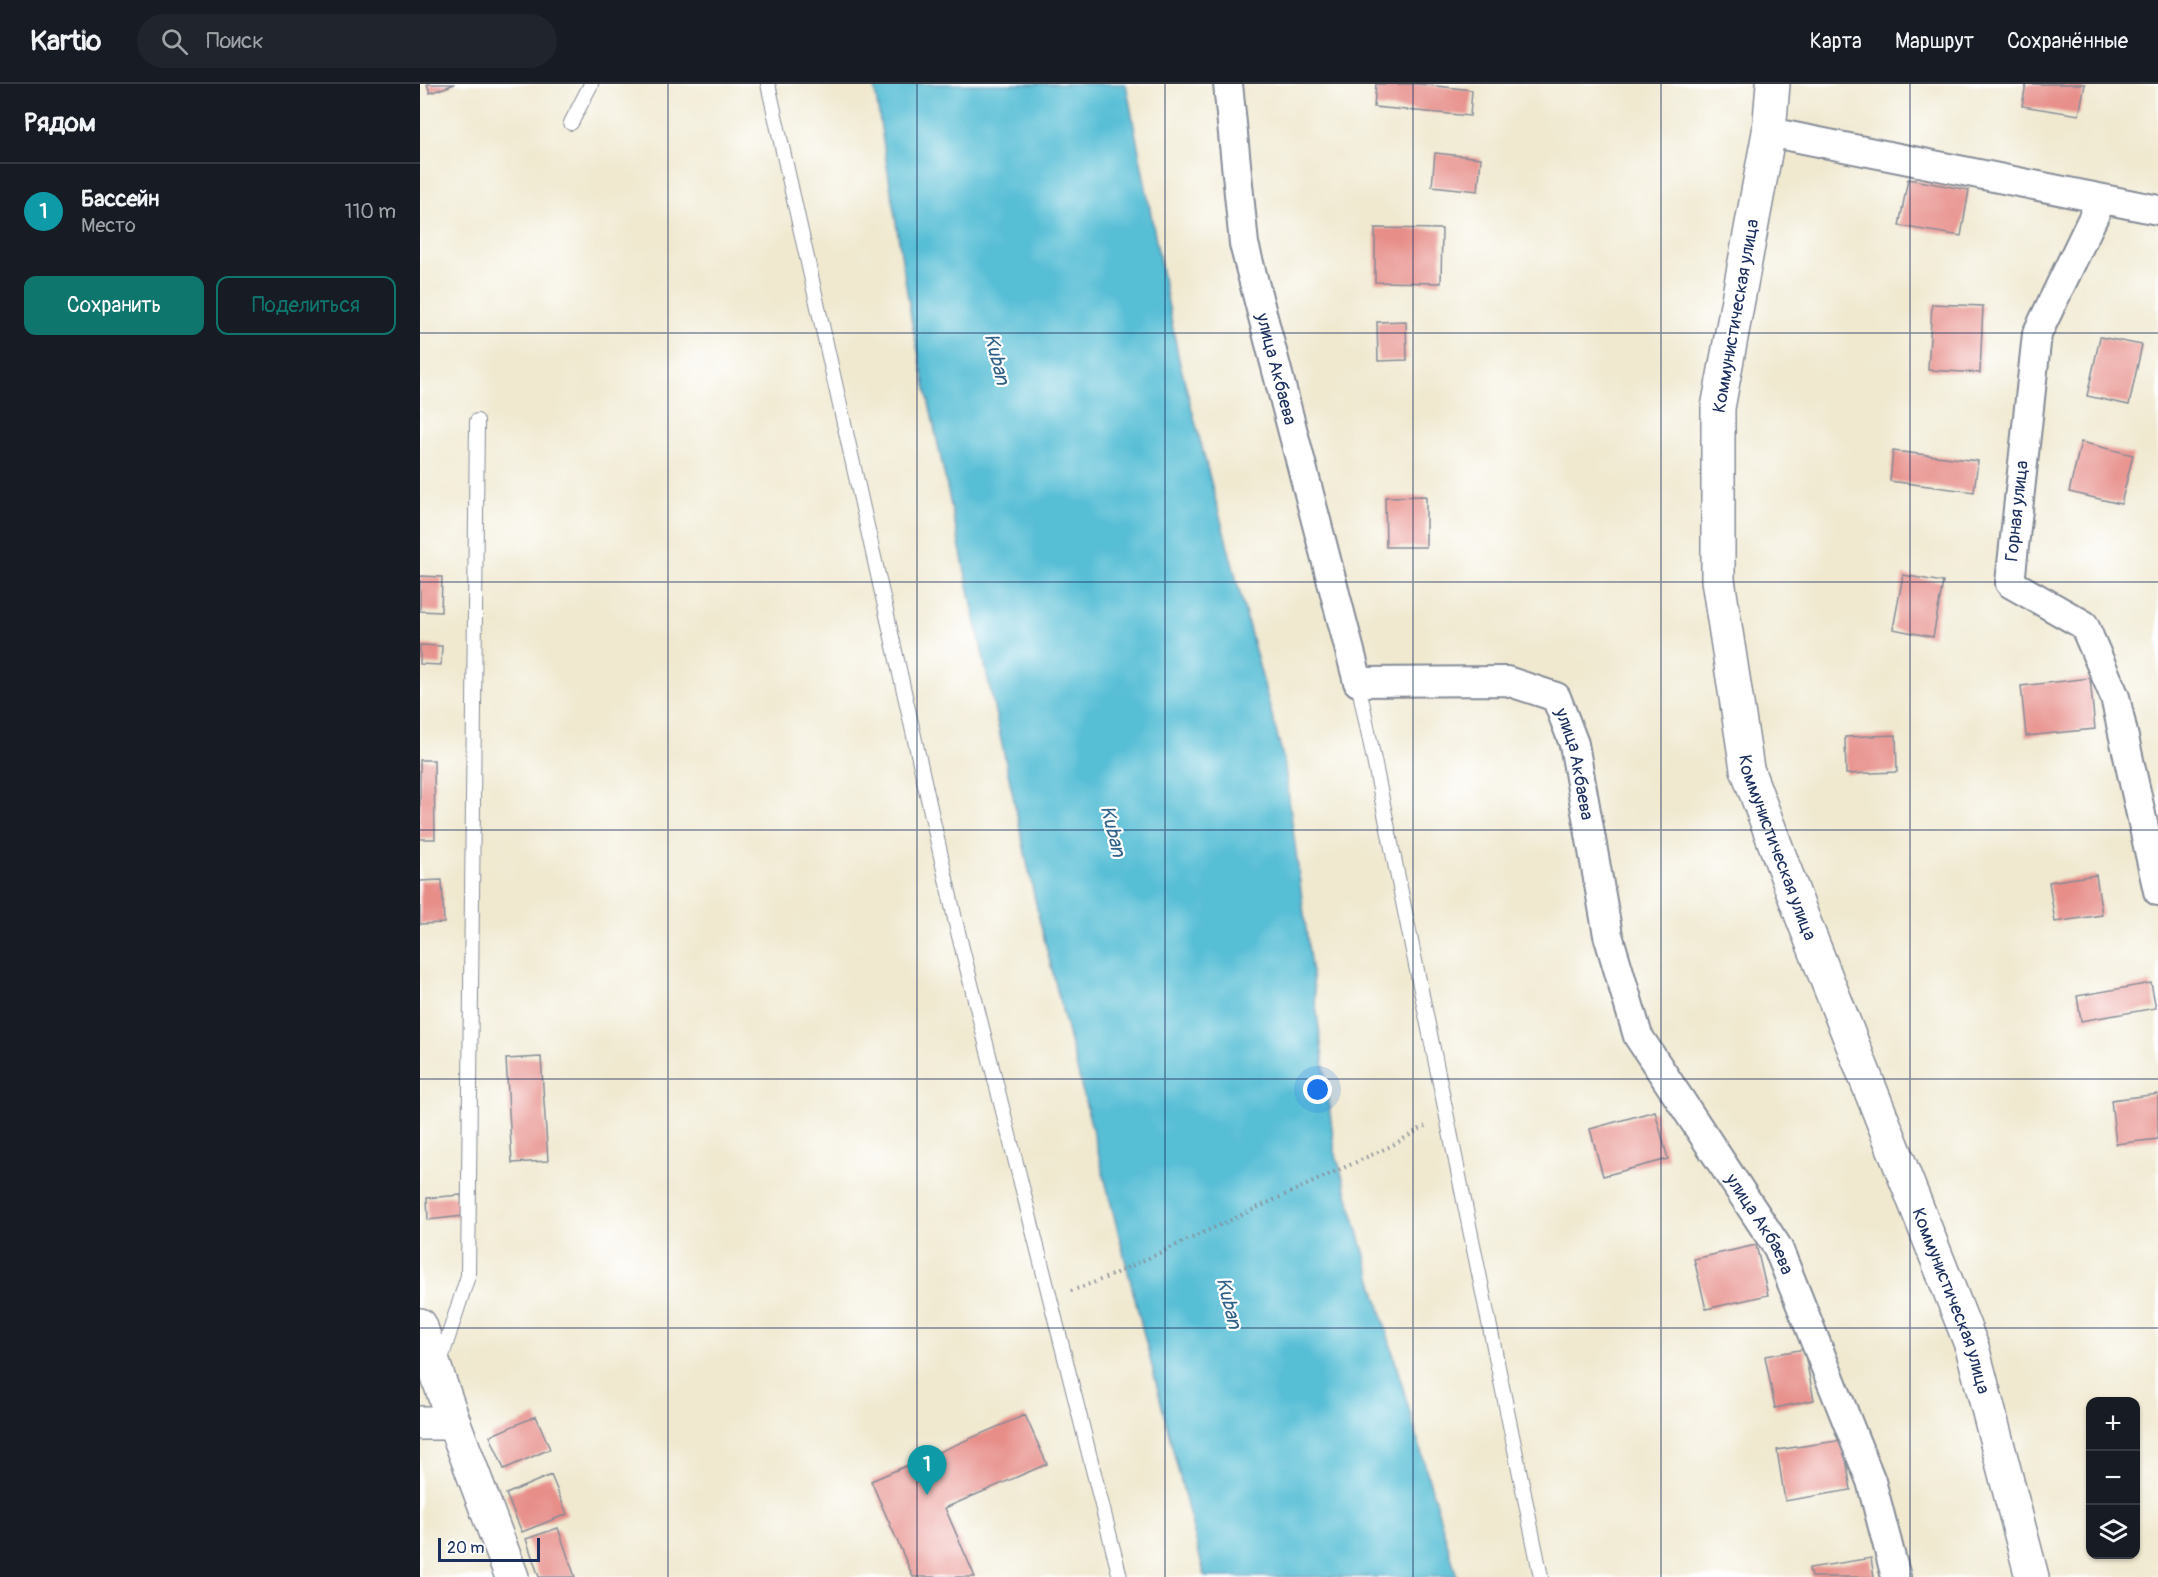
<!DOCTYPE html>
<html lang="ru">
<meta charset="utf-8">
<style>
:root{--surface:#171b24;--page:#20242c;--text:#f1f3f6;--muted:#9ea1a6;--line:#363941;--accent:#0f766e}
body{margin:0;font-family:Pangolin,sans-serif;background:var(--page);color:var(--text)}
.controls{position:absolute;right:18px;bottom:18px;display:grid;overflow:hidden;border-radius:12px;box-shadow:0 2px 4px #0004}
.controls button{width:54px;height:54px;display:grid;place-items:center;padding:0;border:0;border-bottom:2px solid var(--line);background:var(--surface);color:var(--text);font:30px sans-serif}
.scale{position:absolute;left:18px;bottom:15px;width:102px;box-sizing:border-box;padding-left:6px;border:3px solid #1b2f5e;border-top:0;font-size:16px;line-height:21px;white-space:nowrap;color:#1b2f5e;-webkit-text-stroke:4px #fff;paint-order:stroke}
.you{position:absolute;left:898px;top:1006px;width:21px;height:21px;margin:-15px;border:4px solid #fff;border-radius:50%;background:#1a73e8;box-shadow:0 0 0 9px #1a73e833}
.badge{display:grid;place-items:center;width:39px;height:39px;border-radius:50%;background:var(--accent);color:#fff;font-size:20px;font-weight:700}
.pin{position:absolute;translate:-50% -50px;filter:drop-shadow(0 2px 3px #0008)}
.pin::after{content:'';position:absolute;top:32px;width:21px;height:18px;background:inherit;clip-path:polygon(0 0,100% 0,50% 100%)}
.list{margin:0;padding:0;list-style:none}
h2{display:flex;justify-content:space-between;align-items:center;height:78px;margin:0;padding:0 24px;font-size:26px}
h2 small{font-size:20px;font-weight:400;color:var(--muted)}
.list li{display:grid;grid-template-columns:39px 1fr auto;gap:18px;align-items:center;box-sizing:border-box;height:96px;padding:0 24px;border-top:2px solid var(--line)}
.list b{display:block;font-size:22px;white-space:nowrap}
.list p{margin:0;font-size:20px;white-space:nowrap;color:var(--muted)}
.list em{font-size:20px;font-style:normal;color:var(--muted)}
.actions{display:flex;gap:12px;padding:18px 24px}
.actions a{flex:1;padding:14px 0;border:2px solid var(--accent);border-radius:12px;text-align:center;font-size:21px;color:var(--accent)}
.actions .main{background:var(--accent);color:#fff}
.icon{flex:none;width:33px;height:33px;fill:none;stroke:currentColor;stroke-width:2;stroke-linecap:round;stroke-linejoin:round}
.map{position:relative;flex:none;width:1738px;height:1493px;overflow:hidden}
header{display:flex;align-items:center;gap:36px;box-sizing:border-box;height:84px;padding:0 30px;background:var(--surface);border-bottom:2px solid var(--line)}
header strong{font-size:28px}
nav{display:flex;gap:33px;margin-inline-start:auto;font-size:21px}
.search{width:420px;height:54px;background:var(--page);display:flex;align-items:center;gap:15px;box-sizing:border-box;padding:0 21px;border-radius:33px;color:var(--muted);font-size:22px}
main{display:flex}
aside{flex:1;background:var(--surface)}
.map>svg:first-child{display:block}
.water{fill:#57bed5;stroke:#39769a;stroke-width:1.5}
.building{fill:#e78e89}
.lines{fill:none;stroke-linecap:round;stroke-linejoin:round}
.service-casing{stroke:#868c97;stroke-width:16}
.minor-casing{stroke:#868c97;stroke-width:32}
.tertiary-casing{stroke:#868c97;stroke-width:36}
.path{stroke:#868c97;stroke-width:4;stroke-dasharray:1.5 4.5;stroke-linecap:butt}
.service{stroke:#fff;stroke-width:14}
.minor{stroke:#fff;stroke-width:28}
.tertiary{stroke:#fff;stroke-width:33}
.grid{fill:none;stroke:#1b2f5e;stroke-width:1.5;stroke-opacity:0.55}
.labels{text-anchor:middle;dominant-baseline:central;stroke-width:4.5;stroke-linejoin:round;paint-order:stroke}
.street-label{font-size:18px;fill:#1b2f5e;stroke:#fff}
.water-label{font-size:20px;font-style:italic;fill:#306188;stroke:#fff}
</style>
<header>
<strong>Kartio</strong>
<div class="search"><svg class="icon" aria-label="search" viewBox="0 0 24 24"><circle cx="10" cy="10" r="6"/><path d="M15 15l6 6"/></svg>Поиск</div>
<nav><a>Карта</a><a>Маршрут</a><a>Сохранённые</a></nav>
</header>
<main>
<aside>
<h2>Рядом<small></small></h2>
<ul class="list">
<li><span class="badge" style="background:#0f9aa8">1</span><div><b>Бассейн</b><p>Место</p></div><em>110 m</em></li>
</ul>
<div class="actions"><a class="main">Сохранить</a><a>Поделиться</a></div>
</aside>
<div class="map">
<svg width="1738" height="1493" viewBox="0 0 1738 1493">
<rect width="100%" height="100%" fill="#fff"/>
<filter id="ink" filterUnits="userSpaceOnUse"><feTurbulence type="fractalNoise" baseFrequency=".0167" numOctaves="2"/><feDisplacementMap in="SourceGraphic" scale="12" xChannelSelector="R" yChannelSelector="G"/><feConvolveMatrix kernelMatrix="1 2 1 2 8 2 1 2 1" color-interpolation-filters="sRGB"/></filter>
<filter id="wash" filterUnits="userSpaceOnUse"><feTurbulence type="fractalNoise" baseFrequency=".008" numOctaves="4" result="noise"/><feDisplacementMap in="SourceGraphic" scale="24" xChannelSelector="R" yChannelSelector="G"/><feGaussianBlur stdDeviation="1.35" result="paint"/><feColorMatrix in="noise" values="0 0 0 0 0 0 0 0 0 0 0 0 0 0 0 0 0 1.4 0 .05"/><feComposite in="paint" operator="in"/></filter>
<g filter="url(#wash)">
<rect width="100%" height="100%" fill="#f0e9d0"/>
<!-- water -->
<path class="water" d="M454,0H706L759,276L864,677L915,1067L1037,1493H785L619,834L492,239Z"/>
<g id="blocks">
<!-- building -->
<path class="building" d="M7,0H35L10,9Z
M956,0H998L1052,6L1050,32L954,23Z
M1606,0H1665L1659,31L1602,22Z
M1015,69L1061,74L1058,107L1012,102Z
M1488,95L1549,106L1541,152L1479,142Z
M955,144L1022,145L1021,199L955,198Z
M1512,220L1563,222L1560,289L1508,286Z
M986,237L987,276L958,277L957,238Z
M1680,253L1722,261L1709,321L1667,312Z
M1661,358L1713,371L1701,420L1649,408Z
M1473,367L1558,377L1554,408L1470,397Z
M1006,412V463H966L965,413Z
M1483,491L1523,498L1513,553L1473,545Z
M0,492L22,493L21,528L0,527Z
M0,561L22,562L21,581L0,580Z
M1670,594L1675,645L1606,652L1601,602Z
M1476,651L1477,688L1426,690L1425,653Z
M0,676H14L15,755H0Z
M1676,791L1682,831L1635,838L1629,798Z
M22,796L24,839L0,840V797Z
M1731,899L1736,924L1661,937L1657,912Z
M121,973L128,1077L92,1079L86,975Z
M1738,1010V1055L1696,1060L1691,1016Z
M1235,1027L1248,1075L1183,1092L1170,1045Z
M41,1111L43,1132L8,1136L7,1114Z
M1336,1161L1348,1211L1286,1225L1274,1175Z
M1384,1265L1394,1316L1355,1324L1345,1272Z
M605,1331L627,1380L525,1424L555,1493H493L451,1397Z
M116,1332L130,1365L84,1385L70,1352Z
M1423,1356L1431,1406L1365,1417L1357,1366Z
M131,1391L147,1430L102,1448L86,1410Z
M138,1444L155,1493H119L106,1455Z
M1451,1474L1454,1493H1391L1389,1484Z"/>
</g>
</g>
<g filter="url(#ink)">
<use href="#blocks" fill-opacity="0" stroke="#868c97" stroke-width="1.5"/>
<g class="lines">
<!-- service casing -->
<g class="service-casing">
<path id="service" d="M348,0L537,844L700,1493
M151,39L171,0
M938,598L1121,1493
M20,1278L48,1192L57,337"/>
</g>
<!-- minor casing -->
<g class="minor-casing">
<g id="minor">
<path id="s1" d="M808,0L824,160L938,598L1087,597L1136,613L1154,660L1188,851L1218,952L1358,1164L1451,1397L1476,1493"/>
<path d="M1349,48L1738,126"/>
<path d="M1682,115L1617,250L1590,499L1664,541L1695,613L1738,807"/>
</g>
</g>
<!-- tertiary casing -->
<g class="tertiary-casing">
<g id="tertiary">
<path id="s2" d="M1353,0L1349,48L1298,324V496L1327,685L1383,835L1552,1263L1612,1493"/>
<path d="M0,1241L34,1339L92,1493"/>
<path d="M0,1339H34"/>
</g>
</g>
<!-- path -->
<path class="path" d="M651,1207L683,1195L973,1061L1005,1042"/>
<!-- service -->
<use href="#service" class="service"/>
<!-- minor -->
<use href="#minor" class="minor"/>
<!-- tertiary -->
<use href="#tertiary" class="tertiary"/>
</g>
</g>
<!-- grid -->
<path class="grid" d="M248,0V1493M497,0V1493M745,0V1493M993,0V1493M1241,0V1493M1490,0V1493M0,249H1738M0,498H1738M0,746H1738M0,995H1738M0,1244H1738"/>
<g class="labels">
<!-- street labels -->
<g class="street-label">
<text transform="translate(1316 232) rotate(-80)">Коммунистическая улица</text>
<text stroke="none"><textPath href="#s1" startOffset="290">улица Акбаева</textPath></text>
<text transform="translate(1597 427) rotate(-84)">Горная улица</text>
<text stroke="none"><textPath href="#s1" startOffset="884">улица Акбаева</textPath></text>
<text stroke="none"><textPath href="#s2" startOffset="776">Коммунистическая улица</textPath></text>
<text stroke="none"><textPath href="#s1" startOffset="1388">улица Акбаева</textPath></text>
<text stroke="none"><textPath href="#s2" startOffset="1262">Коммунистическая улица</textPath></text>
</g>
<!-- water labels -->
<g class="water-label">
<text transform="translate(577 275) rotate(76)">Kuban</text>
<text transform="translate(693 747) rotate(76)">Kuban</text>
<text transform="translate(809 1219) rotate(76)">Kuban</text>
</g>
</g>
</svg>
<div class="controls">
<button>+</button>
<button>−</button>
<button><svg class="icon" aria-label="layers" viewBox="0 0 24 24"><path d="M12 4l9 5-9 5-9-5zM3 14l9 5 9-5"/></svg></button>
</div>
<div class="scale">20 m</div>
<div class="you"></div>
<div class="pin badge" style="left:507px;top:1411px;background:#0f9aa8">1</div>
</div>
</main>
